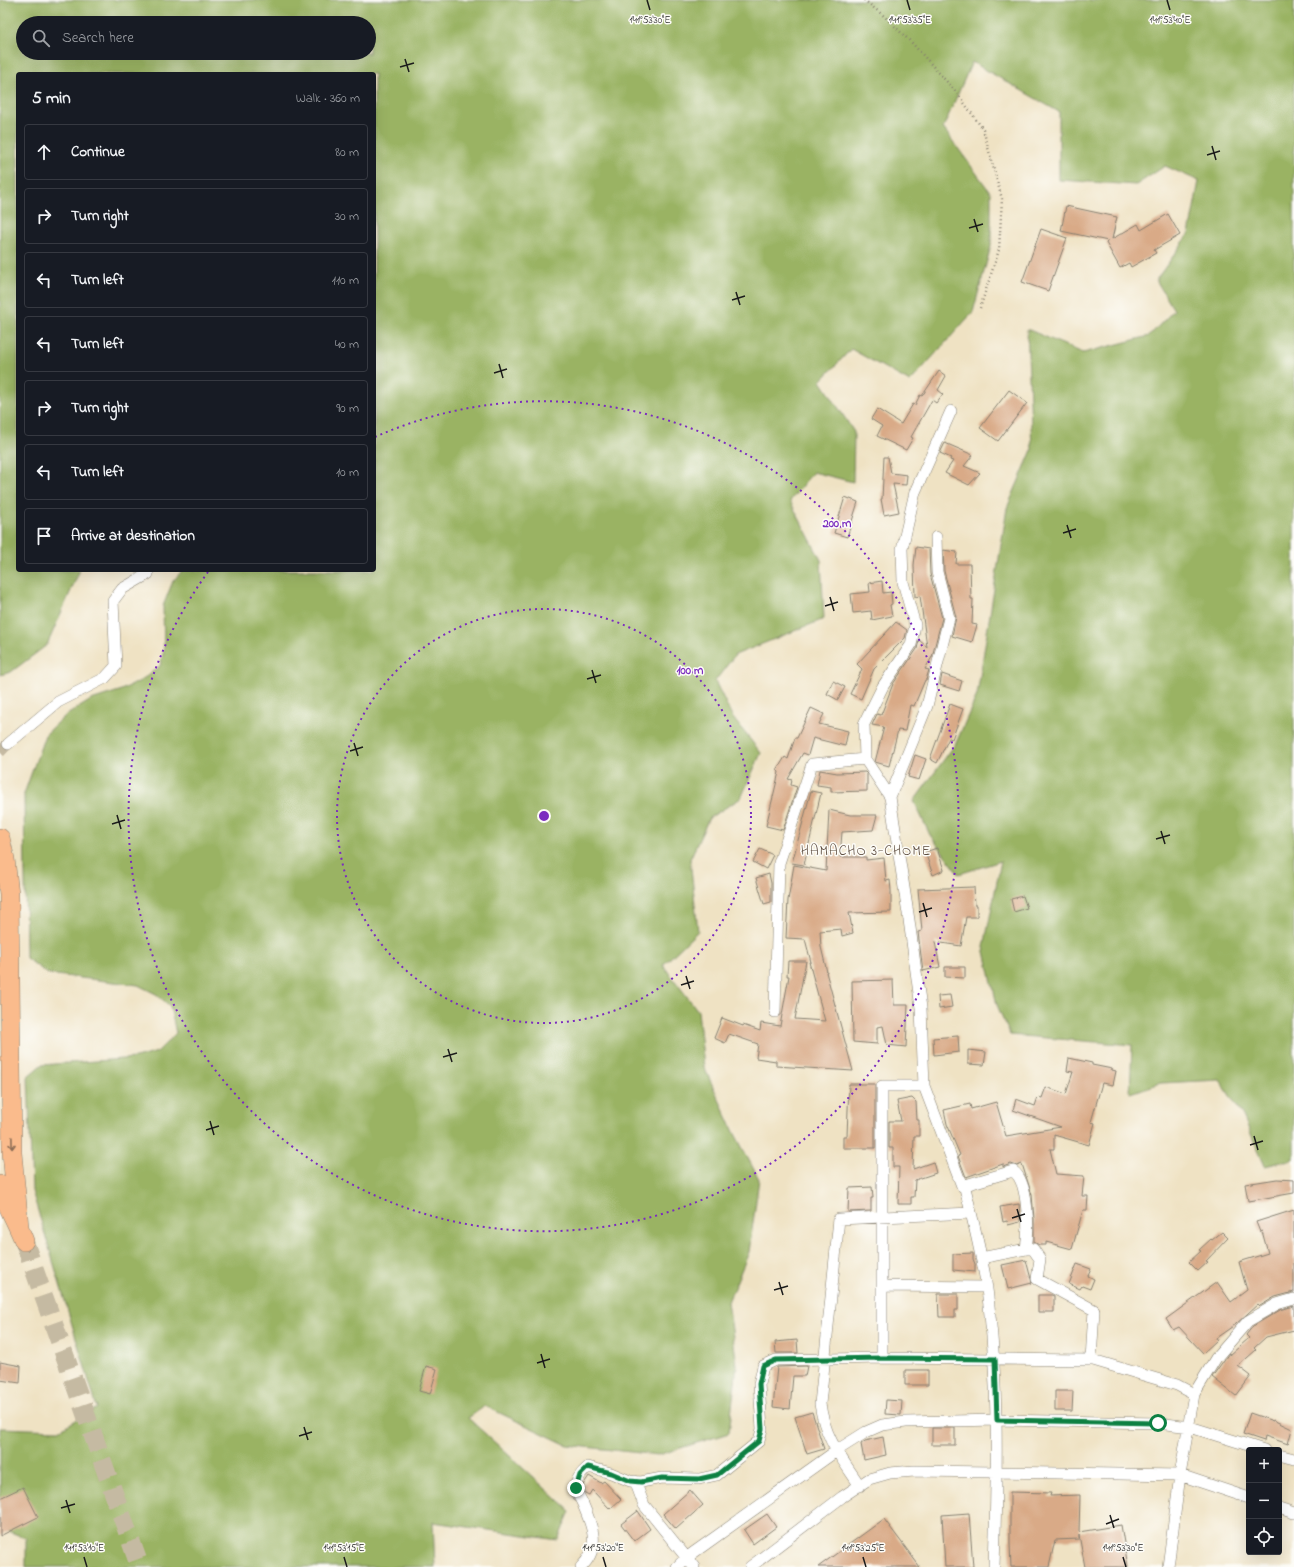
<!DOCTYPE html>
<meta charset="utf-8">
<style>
:root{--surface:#171b24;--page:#20242c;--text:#f1f3f6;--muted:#9ea1a6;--line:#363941}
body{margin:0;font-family:"Indie Flower",sans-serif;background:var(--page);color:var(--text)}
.controls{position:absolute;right:12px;bottom:12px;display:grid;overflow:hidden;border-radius:4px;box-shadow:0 4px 16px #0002}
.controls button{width:36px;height:36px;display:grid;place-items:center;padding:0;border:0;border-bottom:1px solid var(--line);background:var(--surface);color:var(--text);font:20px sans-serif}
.stop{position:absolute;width:12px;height:12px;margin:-9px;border:3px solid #0b8043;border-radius:50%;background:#fff}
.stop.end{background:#0b8043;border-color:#fff;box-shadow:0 1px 4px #0008}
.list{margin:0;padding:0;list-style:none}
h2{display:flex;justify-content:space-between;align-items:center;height:52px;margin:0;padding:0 16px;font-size:17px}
h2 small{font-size:13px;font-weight:400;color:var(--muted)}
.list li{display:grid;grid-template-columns:26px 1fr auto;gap:12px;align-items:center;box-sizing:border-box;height:56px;margin:0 8px 8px;padding:0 8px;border:1px solid var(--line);border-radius:4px}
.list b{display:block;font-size:15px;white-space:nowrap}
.list em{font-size:13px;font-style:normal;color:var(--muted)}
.icon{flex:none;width:22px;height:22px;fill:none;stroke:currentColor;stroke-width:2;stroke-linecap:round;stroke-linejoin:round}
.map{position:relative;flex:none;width:1294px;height:1567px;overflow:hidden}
.search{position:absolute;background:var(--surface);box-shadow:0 4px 16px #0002;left:16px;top:16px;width:360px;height:44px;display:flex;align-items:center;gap:10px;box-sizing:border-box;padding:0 14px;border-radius:22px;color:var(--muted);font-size:15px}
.panel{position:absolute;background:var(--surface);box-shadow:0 4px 16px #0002;left:16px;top:72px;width:360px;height:500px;border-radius:4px}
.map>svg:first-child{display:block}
.forest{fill:#9ab364;stroke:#5b6840;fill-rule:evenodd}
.building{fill:#d9aa87}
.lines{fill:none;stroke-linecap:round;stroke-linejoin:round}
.minor-tunnel{stroke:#c5baa2;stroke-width:11;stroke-dasharray:11 5.5;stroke-linecap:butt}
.trunk-tunnel{stroke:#c5baa2;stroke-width:19;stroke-dasharray:19 10;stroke-linecap:butt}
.minor-casing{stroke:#867f70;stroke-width:12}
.trunk-casing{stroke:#867f70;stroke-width:20}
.path{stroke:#867f70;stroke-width:2.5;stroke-dasharray:1 3;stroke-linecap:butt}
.minor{stroke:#fff;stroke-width:11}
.trunk{stroke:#fabb8c;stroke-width:19}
.oneway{stroke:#8b6c54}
.route{stroke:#0b8043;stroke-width:5}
.ticks{fill:none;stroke:#1c1c1c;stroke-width:1.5}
.ring{fill:none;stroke:#7b2cbf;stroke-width:2;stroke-dasharray:2 4}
.labels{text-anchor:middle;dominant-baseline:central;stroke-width:3;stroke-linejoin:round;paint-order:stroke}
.neighbourhood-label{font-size:14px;letter-spacing:1px;fill:#5e4e41;stroke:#fdfcf7}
.ticks-label{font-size:10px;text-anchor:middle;fill:#1c1c1c;stroke:#fdfcf7;stroke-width:3;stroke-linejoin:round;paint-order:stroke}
.centre{fill:#7b2cbf;stroke:#fdfcf7;stroke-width:2}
.ring-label{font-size:12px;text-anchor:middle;font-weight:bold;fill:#7b2cbf;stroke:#fdfcf7;stroke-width:3;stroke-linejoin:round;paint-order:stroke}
</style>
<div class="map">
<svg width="1294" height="1567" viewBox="0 0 1294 1567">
<rect width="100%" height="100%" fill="#fdfcf7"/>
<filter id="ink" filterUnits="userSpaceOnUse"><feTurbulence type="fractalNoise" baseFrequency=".025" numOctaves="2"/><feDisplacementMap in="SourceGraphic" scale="8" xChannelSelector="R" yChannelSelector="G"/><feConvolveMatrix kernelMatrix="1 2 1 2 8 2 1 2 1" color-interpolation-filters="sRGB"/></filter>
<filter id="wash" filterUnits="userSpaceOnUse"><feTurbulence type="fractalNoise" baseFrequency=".012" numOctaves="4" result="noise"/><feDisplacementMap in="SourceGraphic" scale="16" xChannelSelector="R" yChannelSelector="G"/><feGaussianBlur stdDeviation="0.9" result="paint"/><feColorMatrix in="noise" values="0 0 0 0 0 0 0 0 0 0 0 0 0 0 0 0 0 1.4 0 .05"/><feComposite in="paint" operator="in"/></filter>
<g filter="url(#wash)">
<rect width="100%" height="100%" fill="#efe2c3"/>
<!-- forest -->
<path class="forest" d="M0,0H1294V1159L1265,1166L1243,1116L1220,1080L1161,1083L1130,1093L1132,1045L1010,1035L997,1005L984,947L1001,861L959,874L930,835L914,801L956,743L977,695L1007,508L1032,450L1027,329L1083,353L1149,336L1174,310L1156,280L1189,234L1199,181L1165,166L1136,185L1059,180V112L972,62L943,128L991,193V246L973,312L910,382L851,349L821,381L854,432L853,482L813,472L790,501L821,560L824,619L735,655L715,681L733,718L761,753L741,798L709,818L690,859L698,931L663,965L698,1011L704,1067L734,1132L759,1179L749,1252L728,1302L737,1365L729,1433L658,1455L567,1445L485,1406L468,1418L570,1511L558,1540L433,1522L435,1567H26V1538L0,1528V1428L59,1430L97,1408L32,1191L28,1076L41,1065L136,1058L157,1052L176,1033L170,1006L156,994L138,985L48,974L26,958L24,794L45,735L65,716L91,700L119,691L140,681L160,666L164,650L163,606L173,581L183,570H374V74H18V570H80L47,645L11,672L0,675ZM23,23H369V53H23Z"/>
<g id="blocks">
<!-- building -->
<path class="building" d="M1066,206L1117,217L1112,239L1138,224L1141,230L1168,214L1180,235L1154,250L1156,253L1131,267L1129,263L1120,268L1106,243L1108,241L1061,231Z
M1041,229L1067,238L1048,291L1022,282Z
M939,371L946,376L938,390L943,394L936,403L932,400L911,437L913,438L906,450L877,436L882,426L871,419L877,409L901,424L913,404L915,405L920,395L922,396Z
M1009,390L1027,403L998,441L980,428Z
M945,443L973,455L964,466L980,473L969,485L945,473L953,461L950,460L951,458L940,453Z
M884,457H888L891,473L907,475L906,485L893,484L899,512L884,515L881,499H882Z
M845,497L858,502L847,537L834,533Z
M916,547L929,549L930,574L942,618L932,657L925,669L929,670L926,680H925L914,706L910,705L905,731L898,730L889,766L875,762L884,727L872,725L877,714L881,715L893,684L917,649L919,640L927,647L920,596L915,597L914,565Z
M943,550L957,552L956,564H970L971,599H973L972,624L977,625L972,642L952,636L956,617L944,571Z
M882,581L883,593L891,592L892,604L890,605L892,616L872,620L871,611L853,613L851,594L870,592L869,583Z
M896,622L907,630L905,638L874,669L861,699L850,694L862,669L857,664Z
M942,674L962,681L959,691L940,685Z
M833,681L845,687L838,700L827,694Z
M950,704L963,709L952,739L949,738L937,763L930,759Z
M811,708L824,714L819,724L848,731L845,746L813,738L808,755L803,753L788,779L792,780L791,785L797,787L783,830L766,826L779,772L777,770L785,757L788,759L795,738H797Z
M915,755L926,759L919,780L908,777Z
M820,770L837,773L865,772L867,774V791L831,792V787L817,785Z
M811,791L821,793L804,865L792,863Z
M829,810L850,815H877L873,830L842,832L840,857H866V860L884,858L886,881L890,880L891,891V912L849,913L853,933L842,936L841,929L820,931L821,947L827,972H826L853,1071L776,1066V1061L756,1058L758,1044L729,1034L725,1043L714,1038L722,1018L743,1026V1025L760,1031L761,1023L780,1026L789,976H787L788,961H806L795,1019L825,1021L809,962H811L805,939L786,938L788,900L794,865L826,871Z
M937,848L944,870L933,875L925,852Z
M760,849L773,855L766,869L753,862Z
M769,874L771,883V902L764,904L756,878Z
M974,887L975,905H977V917H966L961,946L935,942L940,967L923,971L918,932L922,931L918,889Z
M1023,896L1027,908L1014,912L1011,899Z
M945,967H965V978L945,977Z
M893,980L894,1005H908L906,1047L887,1045L883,1026L877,1027V1044L853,1042L852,981Z
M950,995L952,1007L939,1009L938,996Z
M958,1036L959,1052L934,1055L933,1038Z
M968,1050L986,1052L984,1065L968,1064Z
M1069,1058L1092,1063V1065L1112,1069V1070L1116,1071L1113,1085L1102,1083L1091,1122L1095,1123L1089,1145L1054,1135V1149H1050L1056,1174L1084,1176L1082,1196H1088L1087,1210H1083L1072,1249L1046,1242V1245H1039L1034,1242V1219L1032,1195L1022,1164L1017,1166L1011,1164L1003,1167V1164L966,1177L958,1156L960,1155L947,1124L944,1110L970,1104L971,1109L996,1102L1006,1136L1061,1127L1013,1110L1016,1099L1035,1106L1038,1097L1042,1098L1046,1087L1066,1094L1073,1072L1067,1071Z
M849,1084H875V1148H843V1136H847Z
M912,1098L916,1102L917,1120H919V1136H914L913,1169L933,1162L936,1173L915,1180L914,1197H911V1204H898L899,1167H893V1148H889V1121H901L897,1101Z
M1277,1179L1294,1180V1193L1248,1201L1245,1184Z
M872,1187L873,1198H871V1211L848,1212L849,1188Z
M1019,1204L1020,1222L1008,1225L1007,1221L1003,1222L1000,1207Z
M1294,1210V1292L1275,1297L1260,1306L1258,1304L1236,1324L1216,1338L1217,1340L1203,1353L1179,1327L1173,1330L1166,1319L1217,1282L1231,1302L1247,1290L1239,1262L1268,1253L1262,1231L1260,1232L1256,1222Z
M1222,1232L1228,1238L1206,1261L1208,1262L1198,1271L1189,1262L1201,1251L1199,1250L1211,1239L1212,1240Z
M973,1253V1259L975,1264V1272L953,1270V1254Z
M1026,1260L1032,1283L1008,1289L1002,1265Z
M1077,1264L1091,1269L1088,1276L1094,1279L1090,1289L1082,1286L1080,1289L1069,1284Z
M938,1294H958V1310H955V1317H939Z
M1038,1295H1052L1054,1296V1312H1038Z
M1294,1306V1330L1266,1337L1254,1348L1256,1350L1238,1366L1251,1376L1236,1396L1212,1377L1229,1353L1230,1355L1249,1338L1246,1335L1253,1326L1280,1310Z
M797,1340L798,1353H776L775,1342Z
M0,1362L21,1366L20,1383L0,1380Z
M426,1366L437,1369L430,1394L419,1391Z
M807,1366L805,1376H793L790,1409L773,1407L777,1367Z
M905,1370H928V1385H905Z
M1055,1391H1073L1072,1411H1055Z
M886,1400L902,1401L901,1415L885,1414Z
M812,1412L824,1449L807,1454L795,1417Z
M1250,1413L1273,1421V1420L1292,1429L1288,1444L1265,1436L1264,1441L1243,1434Z
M932,1428H955V1445H932Z
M883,1437L886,1455L864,1460L861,1444L865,1441Z
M589,1476L601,1483L604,1481L621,1499L610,1509L592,1490L589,1495L585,1493L583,1485Z
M23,1487L38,1517L0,1536V1498Z
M690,1490L703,1505L676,1529L663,1514Z
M1010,1492L1051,1493L1050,1496L1080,1495L1079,1532L1121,1525L1128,1567H1085L1079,1535V1539L1055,1540L1049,1567H1011L1010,1544Z
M638,1511L650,1529L634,1541L621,1524Z
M969,1513L973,1567H945L942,1515Z
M767,1514L776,1527L753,1544L744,1530Z
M884,1519L920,1567H818Z"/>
</g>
</g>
<g filter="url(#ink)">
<use href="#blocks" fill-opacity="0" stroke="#867f70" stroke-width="1"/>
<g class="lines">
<!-- minor-tunnel -->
<path class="minor-tunnel" d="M0,752L8,744"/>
<!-- trunk-tunnel -->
<path class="trunk-tunnel" d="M24,1241L140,1567"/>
<!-- minor casing -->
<g class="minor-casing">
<path id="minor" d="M8,744L58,702L105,678L116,666L113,601L122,589L148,574
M865,759L864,724L883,686L911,645L915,625L903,582L902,549L915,492L951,411
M890,797L927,706L949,618L937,572L936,537
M775,1012L779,863L812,764L865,759L890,797L909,920L921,1008L924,1086L962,1186L965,1188C973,1221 982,1255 987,1289C999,1381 997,1474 994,1567
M962,1186L1013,1171C1029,1181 1029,1232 1026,1249
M981,1258L1026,1249H1033L1040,1259L1037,1279L1094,1310L1091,1360
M883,1286L987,1287
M882,1358V1086H924
M1279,1455L1294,1459
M635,1481L644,1505L694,1567
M860,1486C841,1457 825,1439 820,1404L839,1219L971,1213
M1279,1508L1294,1513
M581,1567C602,1547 592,1525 582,1502C580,1498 576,1492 576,1487C576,1478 582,1472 588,1467L611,1473L630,1481L641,1482L662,1478L699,1479L717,1475L759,1441L762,1429L759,1384L763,1366L776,1360L882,1358L1093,1360L1177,1385L1194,1394
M677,1567L686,1558L839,1449L866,1432L882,1425L906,1422L997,1420L1158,1423L1190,1427L1264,1450
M750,1567L842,1497L869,1479L890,1473L914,1471L997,1472L1180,1475L1249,1498
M1168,1567L1180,1475L1194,1394L1216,1358L1248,1321L1277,1304L1294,1299"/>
</g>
<!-- trunk casing -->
<g class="trunk-casing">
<path id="trunk" d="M0,838L5,859L9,894L12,1153L19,1227
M0,1185C6,1205 17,1222 24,1241"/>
</g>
<!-- path -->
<path class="path" d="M864,0L884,16L912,43L957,93L983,129L1002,199L999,250L980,308"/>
<!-- minor -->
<use href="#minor" class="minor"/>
<!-- trunk -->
<use href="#trunk" class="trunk"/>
</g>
<!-- one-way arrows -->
<defs><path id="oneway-shaft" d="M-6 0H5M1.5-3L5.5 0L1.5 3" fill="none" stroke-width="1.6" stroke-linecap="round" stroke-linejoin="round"/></defs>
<use class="oneway" href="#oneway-shaft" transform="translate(12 1143) rotate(89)"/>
</g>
<g class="lines" filter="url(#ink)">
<!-- route -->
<path class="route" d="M576,1488L580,1475L588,1467L611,1473L630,1481L641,1482L662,1478L699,1479L717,1475L759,1441L762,1429L759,1384L763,1366L776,1360L882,1358L995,1359L997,1420L1158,1423"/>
</g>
<!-- ticks -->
<path class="ticks" d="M647,0L650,10M907,0L910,10M1167,0L1170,10M405,59L409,72M400,67L414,63M1212,146L1216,160M1207,155L1220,151M974,219L978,232M969,228L983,224M736,292L740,305M732,300L745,296M499,364L503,378M494,373L507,369M1067,525L1071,538M1063,533L1076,529M830,597L834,611M825,606L838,602M592,670L596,683M587,679L601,675M354,743L358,756M350,751L363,747M117,815L121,829M112,824L125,820M1161,831L1165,844M1156,839L1170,835M923,903L927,917M919,912L932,908M686,976L690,989M681,985L694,981M448,1049L452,1062M443,1057L457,1053M210,1121L214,1135M206,1130L219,1126M1254,1136L1258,1150M1250,1145L1263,1141M1017,1209L1021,1222M1012,1218L1025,1214M779,1282L783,1295M774,1290L788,1286M541,1354L545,1368M537,1363L550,1359M304,1427L308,1440M299,1436L312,1432M66,1500L70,1513M61,1508L75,1504M1110,1515L1114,1528M1106,1524L1119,1519M84,1557L87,1567M344,1557L347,1567M603,1557L606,1567M863,1557L866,1567M1123,1557L1126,1567"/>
<!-- distance rings -->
<g class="ring">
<circle cx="544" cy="816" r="207"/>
<path d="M375 437A415 415 0 1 1 208 572"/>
</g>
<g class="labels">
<!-- neighbourhood labels -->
<g class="neighbourhood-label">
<text x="866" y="851">HAMACHO 3-CHOME</text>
</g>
</g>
<g class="ticks-label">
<text x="1170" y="23">141°53'40"E</text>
<text x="650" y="23">141°53'30"E</text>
<text x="910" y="23">141°53'35"E</text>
<text x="84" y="1551">141°53'10"E</text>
<text x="344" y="1551">141°53'15"E</text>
<text x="603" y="1551">141°53'20"E</text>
<text x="863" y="1551">141°53'25"E</text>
<text x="1123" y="1551">141°53'30"E</text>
</g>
<circle cx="544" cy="816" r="6" class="centre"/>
<g class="ring-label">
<text x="837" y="527">200 m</text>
<text x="690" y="674">100 m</text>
</g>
</svg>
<div class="controls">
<button>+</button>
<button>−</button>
<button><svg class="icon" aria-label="locate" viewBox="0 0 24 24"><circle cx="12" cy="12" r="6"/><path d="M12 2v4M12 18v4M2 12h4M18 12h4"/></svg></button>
</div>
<div class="stop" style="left:1158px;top:1423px"></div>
<div class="stop end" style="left:576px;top:1488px"></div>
<div class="search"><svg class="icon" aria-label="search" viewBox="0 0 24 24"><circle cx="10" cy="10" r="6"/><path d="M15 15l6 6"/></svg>Search here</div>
<section class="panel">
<h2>5 min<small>Walk · 360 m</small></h2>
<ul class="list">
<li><svg class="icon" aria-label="ahead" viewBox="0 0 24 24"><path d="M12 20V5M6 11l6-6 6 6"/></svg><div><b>Continue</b></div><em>80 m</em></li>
<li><svg class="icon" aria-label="right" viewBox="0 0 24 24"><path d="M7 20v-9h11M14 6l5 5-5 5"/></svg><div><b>Turn right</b></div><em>30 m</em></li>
<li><svg class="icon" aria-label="left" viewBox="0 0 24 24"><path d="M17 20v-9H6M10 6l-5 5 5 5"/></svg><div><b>Turn left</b></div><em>110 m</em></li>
<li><svg class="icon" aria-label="left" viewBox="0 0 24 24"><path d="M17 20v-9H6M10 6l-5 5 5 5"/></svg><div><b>Turn left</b></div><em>40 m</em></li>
<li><svg class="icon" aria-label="right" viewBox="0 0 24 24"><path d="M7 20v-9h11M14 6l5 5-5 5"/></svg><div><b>Turn right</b></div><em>90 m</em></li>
<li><svg class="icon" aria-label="left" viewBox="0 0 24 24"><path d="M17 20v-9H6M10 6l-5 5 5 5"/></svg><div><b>Turn left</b></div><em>10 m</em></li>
<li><svg class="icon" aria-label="arrive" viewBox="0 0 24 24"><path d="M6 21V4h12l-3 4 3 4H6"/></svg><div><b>Arrive at destination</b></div></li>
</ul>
</section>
</div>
